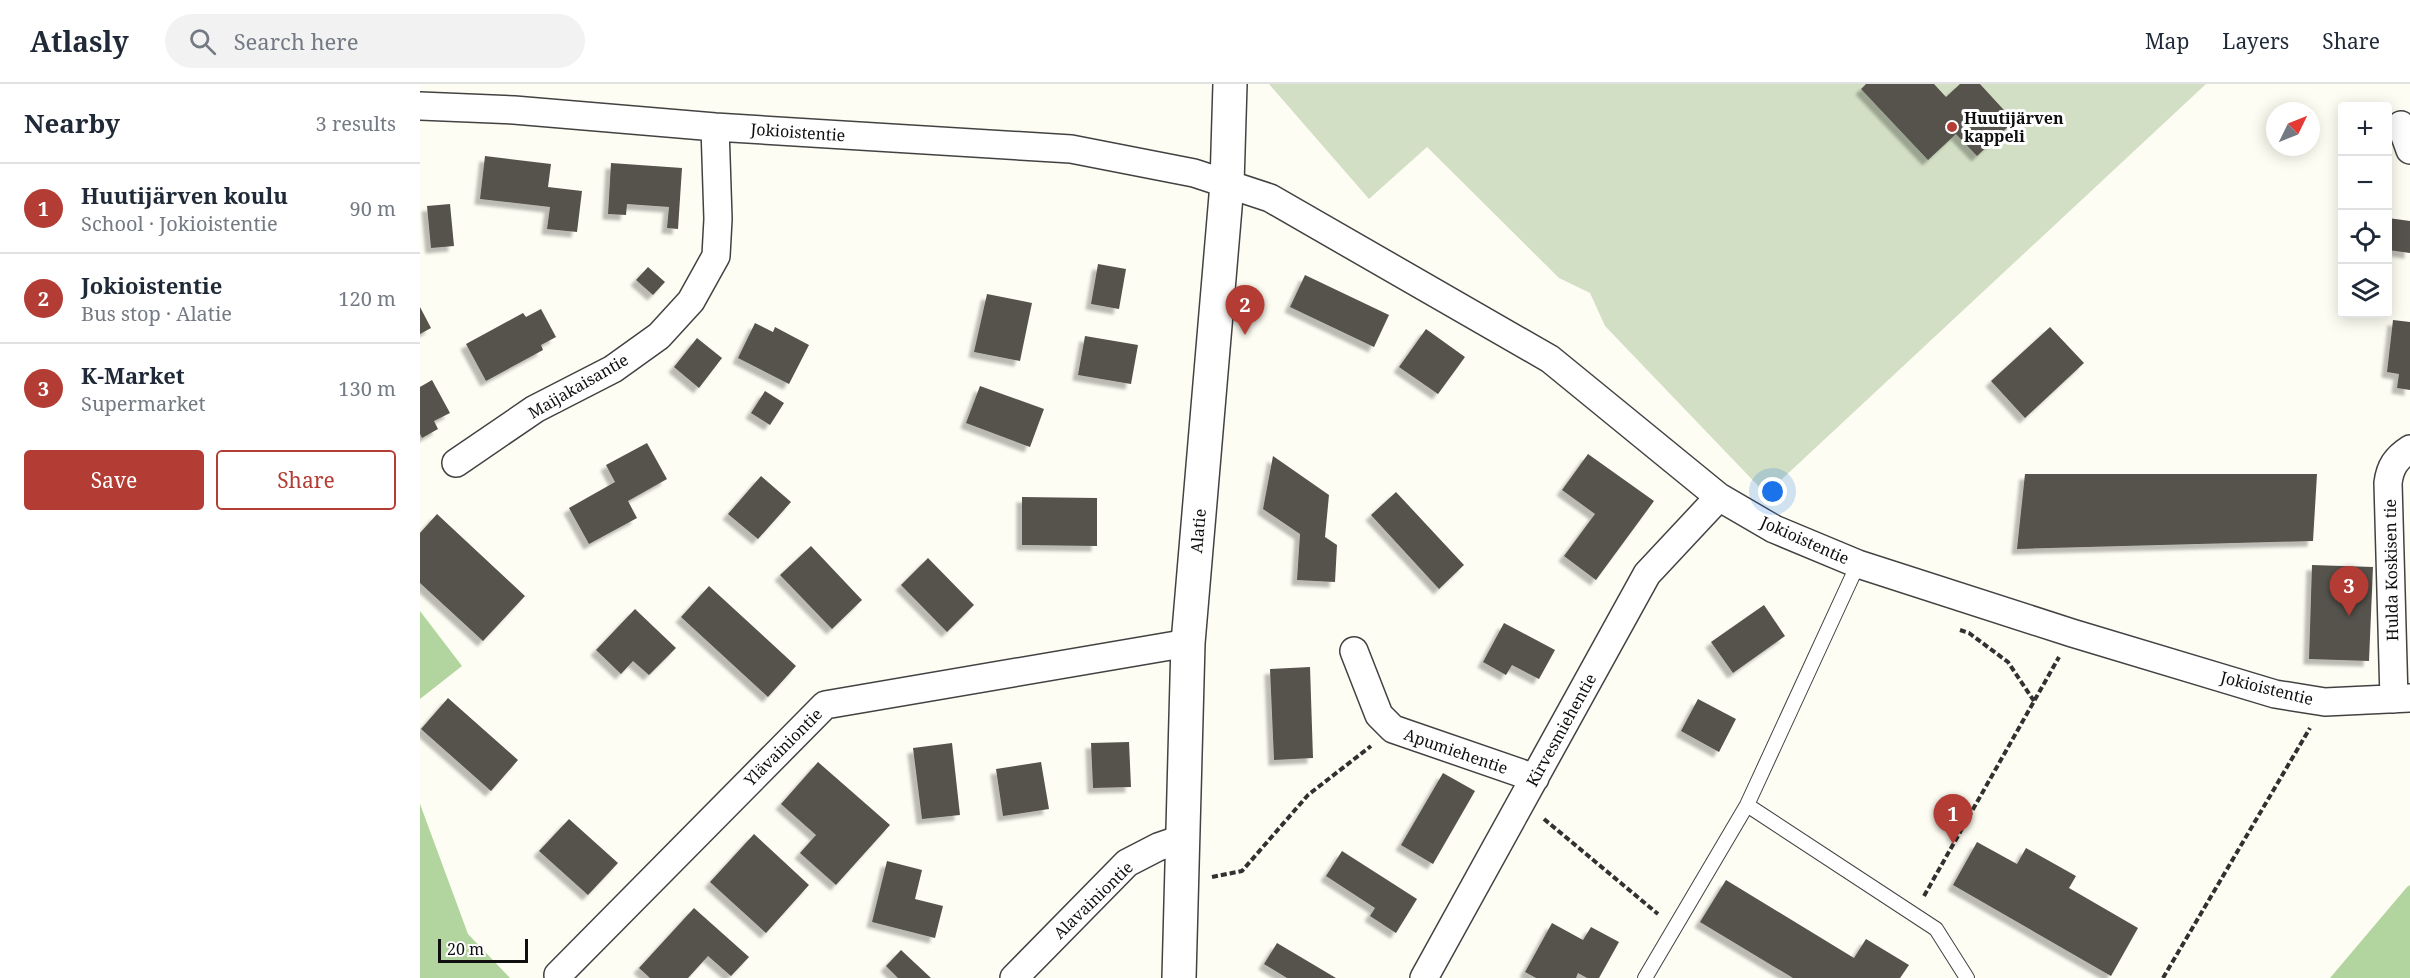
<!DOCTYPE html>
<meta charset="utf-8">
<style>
:root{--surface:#fff;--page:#f2f2f3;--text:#1f2937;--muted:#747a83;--line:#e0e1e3;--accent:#b33d34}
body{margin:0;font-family:"Noto Serif",serif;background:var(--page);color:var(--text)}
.controls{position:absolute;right:18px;top:18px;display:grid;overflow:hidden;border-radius:6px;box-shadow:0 3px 15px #0003}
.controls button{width:54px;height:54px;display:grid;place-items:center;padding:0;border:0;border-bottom:2px solid var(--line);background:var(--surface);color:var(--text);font:30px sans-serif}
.compass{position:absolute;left:1846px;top:18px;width:54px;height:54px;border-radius:50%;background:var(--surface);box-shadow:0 3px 15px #0003;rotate:47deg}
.scale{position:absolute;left:18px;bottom:15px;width:90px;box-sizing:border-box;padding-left:6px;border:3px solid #0f0f0f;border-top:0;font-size:16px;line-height:21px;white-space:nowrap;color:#0f0f0f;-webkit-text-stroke:4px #fff;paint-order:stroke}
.you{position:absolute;left:1353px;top:408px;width:21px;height:21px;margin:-15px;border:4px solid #fff;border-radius:50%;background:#1a73e8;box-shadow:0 0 0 9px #1a73e833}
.badge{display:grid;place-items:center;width:39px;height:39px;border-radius:50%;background:var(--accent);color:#fff;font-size:20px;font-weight:700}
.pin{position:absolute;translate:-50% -50px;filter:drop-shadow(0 2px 3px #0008)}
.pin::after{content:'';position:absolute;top:32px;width:21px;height:18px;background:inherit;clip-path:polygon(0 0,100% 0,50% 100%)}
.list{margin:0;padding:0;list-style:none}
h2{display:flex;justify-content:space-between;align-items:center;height:78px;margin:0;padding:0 24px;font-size:26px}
h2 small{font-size:20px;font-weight:400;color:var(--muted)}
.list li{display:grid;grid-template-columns:39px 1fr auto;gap:18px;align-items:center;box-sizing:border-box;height:90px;padding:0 24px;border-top:2px solid var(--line)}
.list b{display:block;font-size:22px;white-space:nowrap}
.list p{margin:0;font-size:20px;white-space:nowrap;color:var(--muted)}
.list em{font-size:20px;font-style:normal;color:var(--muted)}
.actions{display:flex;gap:12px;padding:18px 24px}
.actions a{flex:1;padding:14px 0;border:2px solid var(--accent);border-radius:6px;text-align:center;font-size:21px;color:var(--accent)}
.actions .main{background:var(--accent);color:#fff}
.icon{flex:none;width:33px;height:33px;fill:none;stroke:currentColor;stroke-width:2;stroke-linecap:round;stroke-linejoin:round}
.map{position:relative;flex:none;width:1990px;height:894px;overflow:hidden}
header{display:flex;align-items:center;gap:36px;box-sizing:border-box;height:84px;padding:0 30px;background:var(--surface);border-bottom:2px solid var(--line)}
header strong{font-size:28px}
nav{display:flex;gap:33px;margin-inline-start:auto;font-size:21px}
.search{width:420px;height:54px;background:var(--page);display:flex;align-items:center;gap:15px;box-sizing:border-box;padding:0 21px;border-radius:33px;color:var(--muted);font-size:22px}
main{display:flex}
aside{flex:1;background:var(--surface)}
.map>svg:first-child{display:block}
.forest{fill:#b2d5a0}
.cemetery{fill:#d3dfc5}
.building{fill:#57524d;filter:url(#shadow)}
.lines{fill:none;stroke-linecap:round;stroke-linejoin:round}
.service-casing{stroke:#424242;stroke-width:16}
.minor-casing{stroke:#424242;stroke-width:30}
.tertiary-casing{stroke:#424242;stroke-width:36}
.path{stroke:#313131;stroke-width:4;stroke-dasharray:6 3;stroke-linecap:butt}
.service{stroke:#fff;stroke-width:14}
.minor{stroke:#fff;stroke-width:27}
.tertiary{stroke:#fff;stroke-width:33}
.poi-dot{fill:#b33d34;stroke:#fff;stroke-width:2}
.labels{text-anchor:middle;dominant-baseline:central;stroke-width:6;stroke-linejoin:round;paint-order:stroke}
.poi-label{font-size:16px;font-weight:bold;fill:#0f0f0f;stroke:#fff;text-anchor:start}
.street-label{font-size:16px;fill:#0f0f0f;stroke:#fff}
</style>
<header>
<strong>Atlasly</strong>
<div class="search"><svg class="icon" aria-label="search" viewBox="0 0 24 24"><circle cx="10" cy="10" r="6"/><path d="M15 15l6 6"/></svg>Search here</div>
<nav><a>Map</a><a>Layers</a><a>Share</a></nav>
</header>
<main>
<aside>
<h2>Nearby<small>3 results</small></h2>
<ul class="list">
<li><span class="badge">1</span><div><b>Huutijärven koulu</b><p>School · Jokioistentie</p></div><em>90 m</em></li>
<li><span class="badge">2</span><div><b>Jokioistentie</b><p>Bus stop · Alatie</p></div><em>120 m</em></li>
<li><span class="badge">3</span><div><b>K-Market</b><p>Supermarket</p></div><em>130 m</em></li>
</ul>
<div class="actions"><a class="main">Save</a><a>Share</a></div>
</aside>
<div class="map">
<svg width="1990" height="894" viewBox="0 0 1990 894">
<defs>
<filter id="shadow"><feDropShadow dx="-5.5" dy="5.5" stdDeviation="1.5" flood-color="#0004"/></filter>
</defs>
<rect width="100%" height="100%" fill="#fefdf3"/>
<!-- forest -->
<path class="forest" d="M0,527L42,582L0,615Z
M0,720L48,850L90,894H0Z
M1990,801V894H1910L1987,803Z"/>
<!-- cemetery -->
<path class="cemetery" d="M849,0H1786L1346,410L1185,242L1170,209L1139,194L1007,63L949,115Z"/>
<!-- building -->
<path class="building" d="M1446,0H1514L1526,13L1540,0H1560L1594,37L1557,72L1536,50L1508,76L1441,5Z
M65,72L131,80L128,103L162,107L157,148L127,145L130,123L60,115Z
M191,79L262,84L258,145L247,144L249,123L207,120L206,131L188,130Z
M30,120L34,162L11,164L7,122Z
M1968,134L1990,137V169L1968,166Z
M678,180L706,185L699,225L671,220Z
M228,183L245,198L233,211L216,196Z
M885,191L969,231L954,263L870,223Z
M567,210L612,219L600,277L554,268Z
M0,223L11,244L0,250Z
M121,225L136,253L121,261L123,266L66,297L46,260L103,229L106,233Z
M1973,236L1990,238V306L1977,304L1979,290L1967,288Z
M335,239L353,248L355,243L389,261L369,300L318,274Z
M1630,243L1664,279L1605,334L1571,297Z
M1006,245L1045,273L1018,310L979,283Z
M665,252L718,261L711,300L658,291Z
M277,254L302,274L279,304L254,283Z
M12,296L30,329L14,337L18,345L2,354L0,350V303Z
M560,302L624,325L610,363L546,339Z
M345,307L364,319L350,341L331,329Z
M227,359L247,395L208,417L217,434L169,460L149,424L195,398L186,381Z
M1168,370L1234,417L1176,496L1144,472L1175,430L1142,406Z
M853,372L909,411L905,453L917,461L915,498L877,496L880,450L843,425Z
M1605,390H1897L1893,457L1597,465Z
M341,392L371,418L338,455L308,430Z
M976,408L1044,481L1019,505L951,431Z
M602,413L677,414V462L602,461Z
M17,430L105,512L63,557L0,499V449Z
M391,462L442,516L412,545L360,491Z
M508,474L554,521L527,548L481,501Z
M1892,481L1953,483L1949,577L1889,575Z
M289,502L376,582L348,613L261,533Z
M1344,521L1365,552L1313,589L1291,558Z
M215,525L256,564L229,591L213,577L201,590L176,566Z
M1084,539L1135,566L1119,595L1092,581L1086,591L1063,578Z
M890,583L893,674L854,676L850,585Z
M28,614L98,676L71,707L1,645Z
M1278,615L1316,635L1299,668L1261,647Z
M709,658L711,703L673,704L671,659Z
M532,659L540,731L502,735L493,664Z
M398,678L470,741L416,801L380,769L396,751L361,720Z
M621,678L629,725L583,732L576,685Z
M1023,689L1055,707L1013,780L981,761Z
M149,735L198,779L168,811L119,767Z
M334,750L389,801L346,849L290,798Z
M1557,758L1597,780L1606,764L1656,792L1649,804L1718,844L1691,892L1533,801Z
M922,767L997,815L976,849L950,832L955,824L906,792Z
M467,777L502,786L495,815L523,822L515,854L452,838Z
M1306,796L1434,874L1446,855L1489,881L1480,894H1373L1280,838Z
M274,824L329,873L311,892L288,872L268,894H230L219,884Z
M1132,839L1163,856L1171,843L1199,858L1179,894H1167L1158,889L1156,894H1116L1105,888Z
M857,859L916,894H867L844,880Z
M481,866L511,894H478L466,882Z"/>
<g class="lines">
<!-- service casing -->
<g class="service-casing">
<path id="service" d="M1327,721L1516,845L1547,894
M1225,894L1327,721L1438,480"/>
</g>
<!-- minor casing -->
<g class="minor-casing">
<path id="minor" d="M0,22L94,26L295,43L651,65L774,89L850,114L1130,275L1299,413L1354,445L1438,480L1652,549L1855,610L1905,618L1990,614
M1981,41L1990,66
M36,379L115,325L193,285L239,252L271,217L296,172L298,135L295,43
M934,567L959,631L973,645L1115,694
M1974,615L1968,399C1970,383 1976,374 1990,365
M138,891L405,621L768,559
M594,894L707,779L738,763L764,754
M1004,894L1227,490L1299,413"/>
</g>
<!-- tertiary casing -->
<g class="tertiary-casing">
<path id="tertiary" d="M759,894L768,559L807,100L810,0"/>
</g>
<!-- path -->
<path class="path" d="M1540,546L1549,549L1588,578L1614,617
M1124,735L1238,830
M792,793L822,787L888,711L951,662
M1504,812L1639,573
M1743,894L1890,644"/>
<!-- service -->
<use href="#service" class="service"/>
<!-- minor -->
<use href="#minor" class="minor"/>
<!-- tertiary -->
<use href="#tertiary" class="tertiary"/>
</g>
<!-- markers -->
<circle class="poi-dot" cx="1532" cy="43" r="6"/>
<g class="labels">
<!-- poi labels -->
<g class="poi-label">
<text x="1544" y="34">Huutijärven<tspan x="1544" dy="18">kappeli</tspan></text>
</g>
<!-- street labels -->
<g class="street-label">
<text transform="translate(378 48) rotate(4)">Jokioistentie</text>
<text transform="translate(158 302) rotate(-30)">Maijakaisantie</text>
<text transform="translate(778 447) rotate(-85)">Alatie</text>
<text transform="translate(1385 456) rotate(24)">Jokioistentie</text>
<text transform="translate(1971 486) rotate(-91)">Hulda Koskisen tie</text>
<text transform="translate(1847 604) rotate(14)">Jokioistentie</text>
<text transform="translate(1141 646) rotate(-61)">Kirvesmiehentie</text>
<text transform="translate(363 663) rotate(-45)">Ylävainiontie</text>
<text transform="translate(1036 667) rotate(19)">Apumiehentie</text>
<text transform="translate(673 816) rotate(-44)">Alavainiontie</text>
</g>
</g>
</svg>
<div class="controls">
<button>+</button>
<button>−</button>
<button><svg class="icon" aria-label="locate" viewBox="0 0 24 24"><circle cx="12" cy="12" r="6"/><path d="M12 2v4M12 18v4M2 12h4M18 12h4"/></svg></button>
<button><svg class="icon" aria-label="layers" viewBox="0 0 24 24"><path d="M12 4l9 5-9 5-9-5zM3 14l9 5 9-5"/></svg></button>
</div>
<svg class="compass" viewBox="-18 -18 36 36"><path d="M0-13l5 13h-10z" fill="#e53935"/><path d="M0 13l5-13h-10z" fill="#747a83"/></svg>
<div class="scale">20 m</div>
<div class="you"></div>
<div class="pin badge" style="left:1533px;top:760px">1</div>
<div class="pin badge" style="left:825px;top:251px">2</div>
<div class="pin badge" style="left:1929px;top:532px">3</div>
</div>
</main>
